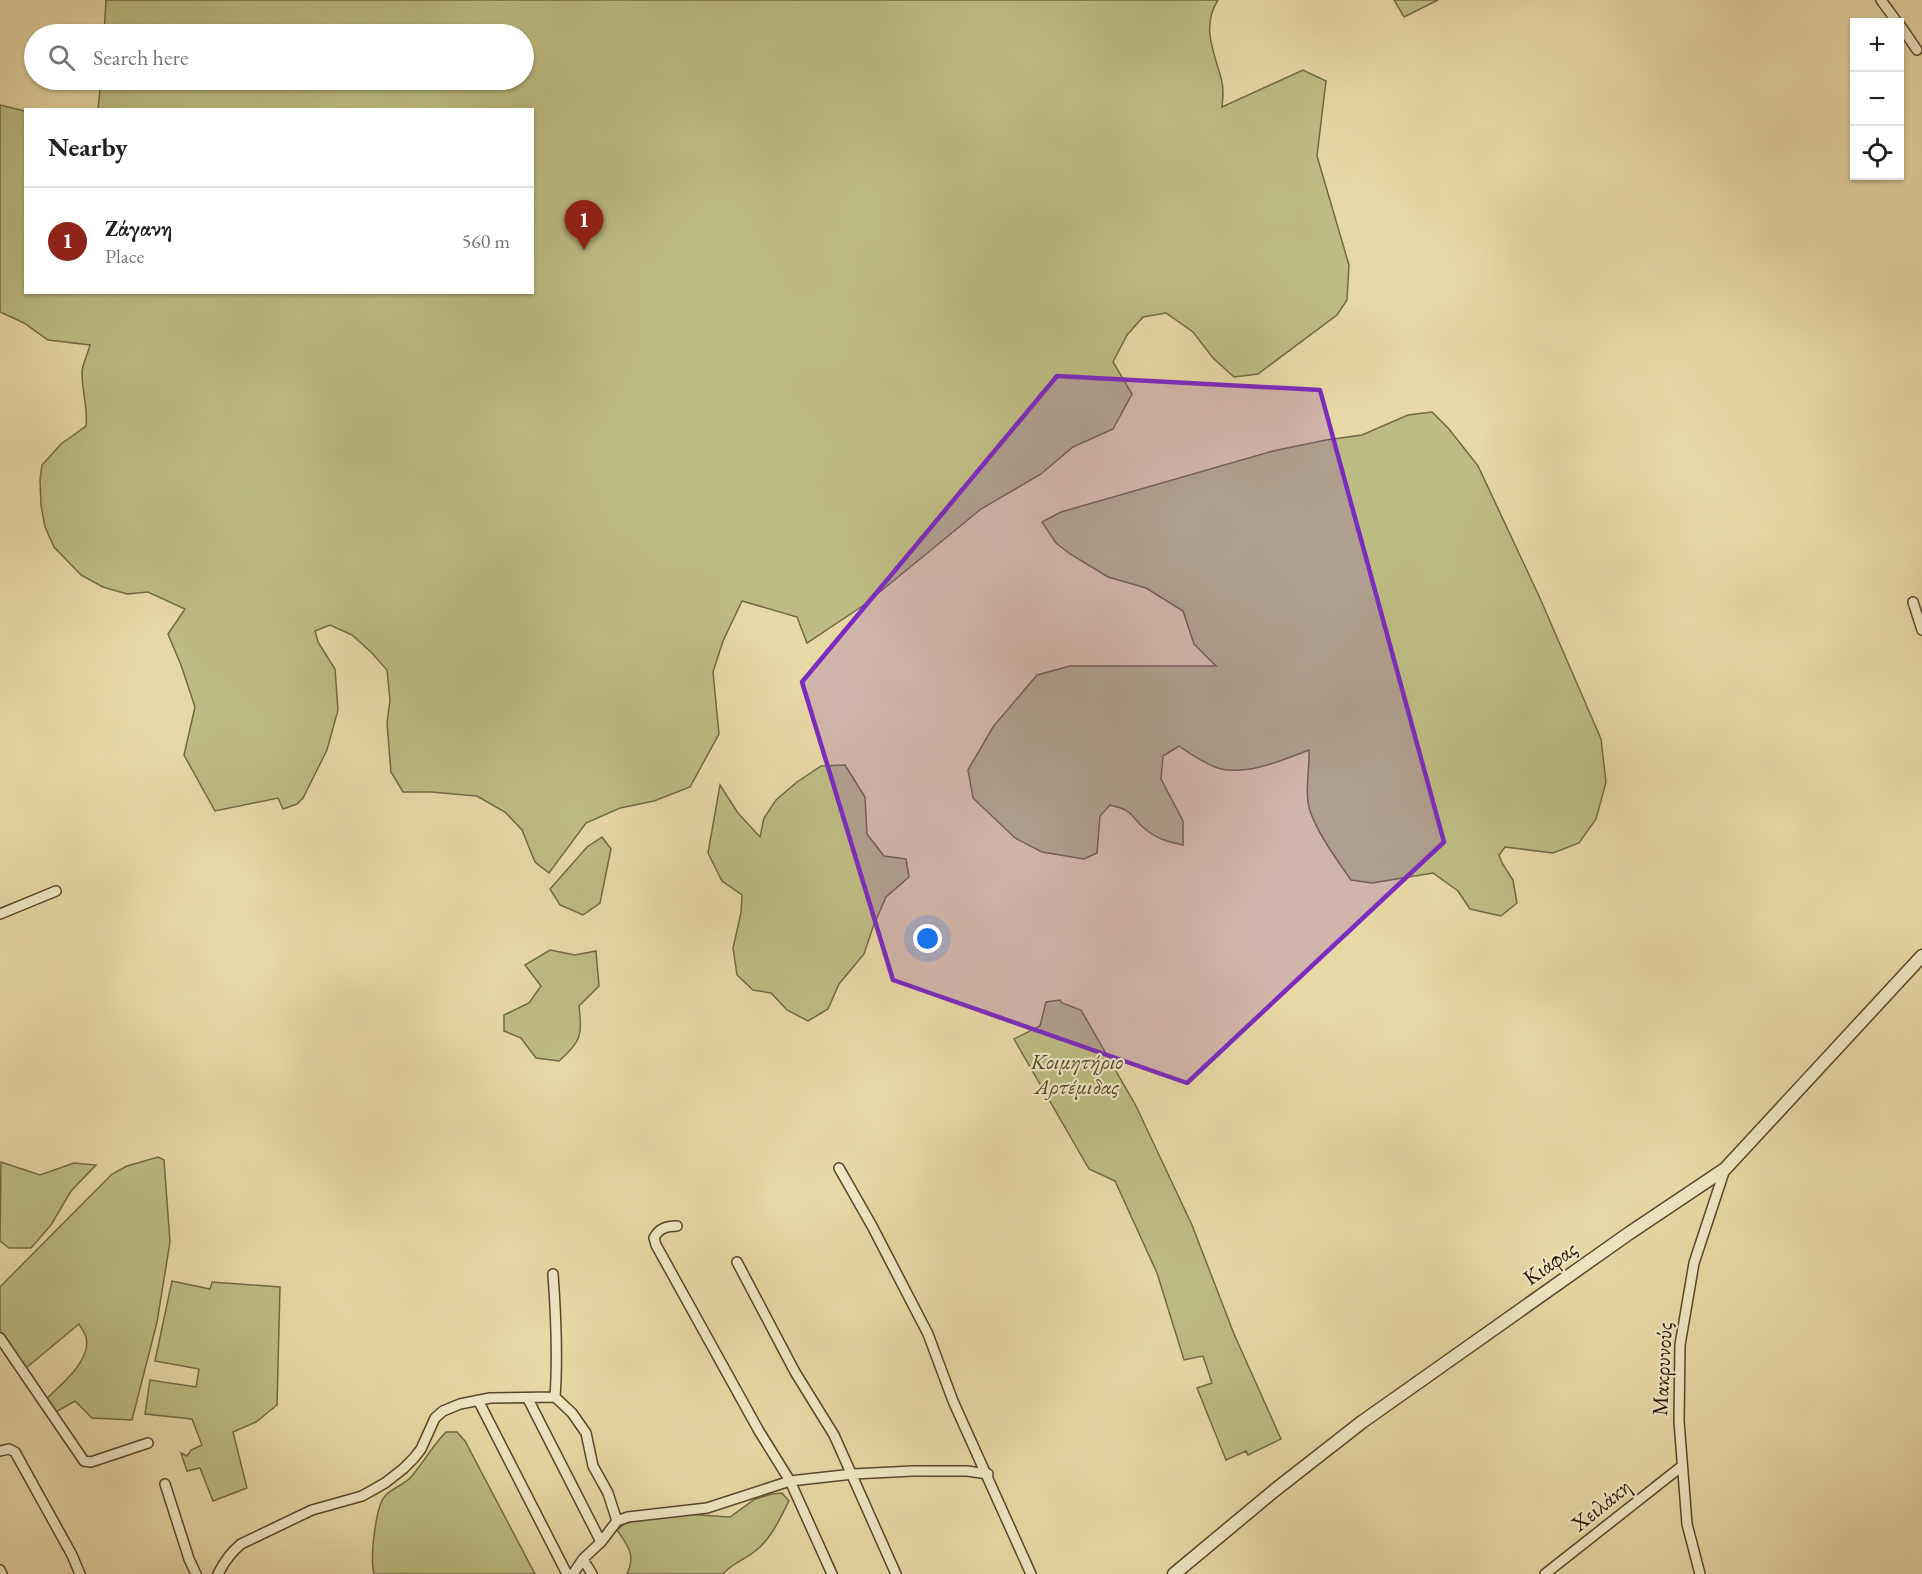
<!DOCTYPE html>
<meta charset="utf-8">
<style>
:root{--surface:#fff;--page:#f6f6f6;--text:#202124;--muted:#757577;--line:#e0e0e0;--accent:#8f2418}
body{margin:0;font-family:"EB Garamond",serif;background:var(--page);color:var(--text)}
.controls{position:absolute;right:18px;top:18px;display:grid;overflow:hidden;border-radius:0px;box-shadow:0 2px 4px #0004}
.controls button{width:54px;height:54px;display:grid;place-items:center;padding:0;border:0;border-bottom:2px solid var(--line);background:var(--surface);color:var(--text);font:30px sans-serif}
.you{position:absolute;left:928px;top:939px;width:21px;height:21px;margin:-15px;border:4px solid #fff;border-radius:50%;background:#1a73e8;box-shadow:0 0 0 9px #1a73e833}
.badge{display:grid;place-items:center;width:39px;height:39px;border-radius:50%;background:var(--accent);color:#fff;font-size:20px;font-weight:700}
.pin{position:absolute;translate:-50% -50px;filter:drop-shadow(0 2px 3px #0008)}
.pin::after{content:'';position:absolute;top:32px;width:21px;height:18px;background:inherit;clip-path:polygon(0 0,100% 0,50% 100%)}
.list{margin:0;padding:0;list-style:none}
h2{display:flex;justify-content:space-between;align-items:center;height:78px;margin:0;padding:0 24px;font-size:26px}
h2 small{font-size:20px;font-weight:400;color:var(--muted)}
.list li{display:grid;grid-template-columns:39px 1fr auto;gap:18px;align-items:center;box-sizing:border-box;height:108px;padding:0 24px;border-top:2px solid var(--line)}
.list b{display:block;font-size:22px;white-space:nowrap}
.list p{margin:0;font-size:20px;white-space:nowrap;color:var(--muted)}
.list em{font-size:20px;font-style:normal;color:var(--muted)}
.icon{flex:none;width:33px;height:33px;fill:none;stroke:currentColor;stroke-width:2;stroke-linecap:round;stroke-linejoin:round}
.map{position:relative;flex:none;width:1922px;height:1574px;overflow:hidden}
.search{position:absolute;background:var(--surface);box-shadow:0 2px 4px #0004;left:24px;top:24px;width:510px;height:66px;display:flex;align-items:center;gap:15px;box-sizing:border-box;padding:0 21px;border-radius:33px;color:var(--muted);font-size:22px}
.panel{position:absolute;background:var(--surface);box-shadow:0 2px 4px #0004;left:24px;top:108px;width:510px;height:186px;border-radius:0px}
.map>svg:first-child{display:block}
.green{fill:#bdbc82;stroke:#746844;stroke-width:1.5}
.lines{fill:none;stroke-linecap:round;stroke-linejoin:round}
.minor-casing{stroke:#5a452d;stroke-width:12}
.tertiary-casing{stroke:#5a452d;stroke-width:15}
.minor{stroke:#f0e6c4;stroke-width:9}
.tertiary{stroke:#f0e6c4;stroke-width:12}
.marked{fill:#7b2cbf;fill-opacity:0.2;stroke:#7b2cbf;stroke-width:4.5;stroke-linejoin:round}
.labels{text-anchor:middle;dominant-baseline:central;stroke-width:4.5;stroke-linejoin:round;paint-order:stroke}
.park-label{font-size:22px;font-style:italic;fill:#57462a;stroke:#f0e6c4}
.street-label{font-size:22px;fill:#2b1405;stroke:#f0e6c4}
</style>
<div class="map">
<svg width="1922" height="1574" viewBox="0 0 1922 1574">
<rect width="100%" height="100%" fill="#e8d8a5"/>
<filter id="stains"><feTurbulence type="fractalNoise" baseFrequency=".00333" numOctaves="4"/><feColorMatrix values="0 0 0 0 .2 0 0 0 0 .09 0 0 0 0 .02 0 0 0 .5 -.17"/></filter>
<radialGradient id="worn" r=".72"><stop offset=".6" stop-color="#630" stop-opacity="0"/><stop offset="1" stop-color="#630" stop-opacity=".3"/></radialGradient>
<!-- green -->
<path class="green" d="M106,0H1218C1201,26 1214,52 1221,78C1224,88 1223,97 1222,107L1303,70L1326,81L1317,156L1349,265L1347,300L1337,315L1258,374L1234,377L1213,358L1193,332L1166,313L1143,317L1127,335L1113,362L1132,394L1113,429L1073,447L1041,474L981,509L864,605L807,643L797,617L742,601L723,641L713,672L719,734L690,787L654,801L620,808L586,823L549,873L535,862L522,830L505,812L477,796L431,792H403L391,772L387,723L390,700L387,670L372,653L352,635L330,625L315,631L318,642L335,669L338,710L327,750L303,798L297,804L283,809L278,798L215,811L184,755L195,707L181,665L168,634L185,609L148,592L127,594L103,587L81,575L54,547L45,527L41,505L40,480L42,465L61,444L86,426C88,408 82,391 82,373C82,364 88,354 90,345L48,340L24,323L0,312V105L25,111L26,292H532V110L98,109L101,80H524V34H104Z
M1394,0H1438L1404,17Z
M1432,412L1449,429L1478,466L1539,596L1601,739L1606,782L1596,819L1579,843L1553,853L1505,847L1499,855L1502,863L1513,880L1517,903L1501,916L1470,909L1458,891L1433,873L1372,883L1351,880C1337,860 1318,834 1310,811C1304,793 1310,769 1309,750C1282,760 1250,775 1221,769C1206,765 1191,754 1179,746L1163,756L1161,779L1183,821V845C1169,842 1156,839 1144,828C1128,814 1135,811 1110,805L1100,816L1097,853L1084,859L1042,852L1015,838L973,798L968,770L993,727L1037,675L1070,666H1216L1194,644L1183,611L1146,588L1108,577L1070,554L1056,543L1042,522L1061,512L1273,451L1326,440L1362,435L1408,415Z
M845,765L865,797L867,834L884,856L906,859L909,877L886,897L873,927L864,954L839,984L828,1009L808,1021L787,1010L771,993L753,990L737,975L733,948L741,913L742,895L722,881L708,853L720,785L738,813L760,837L764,818L776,800L797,782L821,766Z
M602,837L611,849L600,903L583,915L560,905L550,889L587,847Z
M550,950L575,955L596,951L599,986L579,1006C582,1035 582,1041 559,1061L536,1058L521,1038L504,1031V1015L529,1003L541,986L525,965Z
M1060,1000L1062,1003L1081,1010L1136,1106L1192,1225L1234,1334L1281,1439L1248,1455L1246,1451L1226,1460L1197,1388L1212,1383L1203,1356L1184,1360L1157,1273L1115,1181L1089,1169L1014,1039L1040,1026L1046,1002Z
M158,1157L164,1160L170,1242L157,1322L132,1420L92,1418L75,1401L56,1412L46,1399C61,1385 92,1360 86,1337C85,1333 81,1328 79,1324L26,1368L0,1333V1287L112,1174L127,1166Z
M1,1162L40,1175L74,1163L96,1165L71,1191L51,1225L31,1248H9L0,1241Z
M172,1281L210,1289L212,1282L280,1287L277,1405L256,1422L233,1432L247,1488L213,1501L200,1468L187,1471L181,1453L187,1456L191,1450L202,1445L192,1419L145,1414L150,1380L196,1387L199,1369L155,1361Z
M446,1432H457L465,1441L535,1574H374C370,1559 375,1508 385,1496C392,1488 404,1485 411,1477C424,1462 432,1446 446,1432Z
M782,1493L789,1501C780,1518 771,1540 754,1552C744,1560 731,1564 723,1574H627C636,1555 628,1546 617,1530L624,1524L645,1517L684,1514L730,1517L755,1499L772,1494Z"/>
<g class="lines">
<!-- minor casing -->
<g class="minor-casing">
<path id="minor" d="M1881,0L1897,22
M1900,25L1917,50
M1913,602L1922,630
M0,914L56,891
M839,1168L872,1226L928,1334L953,1401L1031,1574
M677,1226C667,1226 659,1228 654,1238L656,1245L759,1431L790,1481L832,1574
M737,1262L795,1372L834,1435L896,1574
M553,1274C556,1315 558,1356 555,1397L572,1413L586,1433L593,1466L608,1493L617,1521
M0,1338L84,1461L91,1462L148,1443
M528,1399L601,1542L583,1559
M478,1400L567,1574
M0,1451L9,1449L15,1452L72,1555L80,1574
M165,1484L189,1559L196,1574
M601,1542L617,1521L628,1517L707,1508L790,1481L853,1474L913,1471H967L988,1474
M0,1570L2,1574
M218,1574C224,1562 230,1553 241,1544L312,1510L362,1496L385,1483L403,1469L414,1458L421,1449L435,1418L443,1411L460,1404L490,1398L555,1397
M573,1574L583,1559L592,1574
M1545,1574L1682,1466
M1700,1574L1687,1524L1679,1421L1680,1345L1694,1263L1725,1169"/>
</g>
<!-- tertiary casing -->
<g class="tertiary-casing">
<path id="tertiary" d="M1174,1574L1275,1490L1362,1422L1628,1234L1725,1169L1922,956"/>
</g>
<!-- minor -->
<use href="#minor" class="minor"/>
<!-- tertiary -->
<use href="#tertiary" class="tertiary"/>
</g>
<!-- marked area -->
<path class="marked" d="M1057,376L1320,390L1444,842L1187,1083L893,980L802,682Z"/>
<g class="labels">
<!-- park labels -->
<g class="park-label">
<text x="1077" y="1061">Κοιμητήριο<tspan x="1077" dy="25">Αρτέμιδας</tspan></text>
</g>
<!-- street labels -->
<g class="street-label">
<text transform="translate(1550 1263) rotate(-35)">Κιάφας</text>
<text transform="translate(1662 1369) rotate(-87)">Μακρυνούς</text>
<text transform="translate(1601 1505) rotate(-39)">Χειλάκη</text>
</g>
</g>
<rect width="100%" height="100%" filter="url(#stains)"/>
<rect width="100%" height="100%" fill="url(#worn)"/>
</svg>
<div class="controls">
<button>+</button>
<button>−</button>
<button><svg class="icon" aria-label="locate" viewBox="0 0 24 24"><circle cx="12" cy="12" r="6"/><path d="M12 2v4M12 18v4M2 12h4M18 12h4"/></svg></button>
</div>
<div class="you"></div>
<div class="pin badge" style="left:584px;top:250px">1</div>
<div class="search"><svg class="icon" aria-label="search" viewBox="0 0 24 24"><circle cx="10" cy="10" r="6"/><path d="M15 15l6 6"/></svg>Search here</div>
<section class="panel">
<h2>Nearby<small></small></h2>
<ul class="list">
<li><span class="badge">1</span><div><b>Ζάγανη</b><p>Place</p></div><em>560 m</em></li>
</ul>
</section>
</div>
